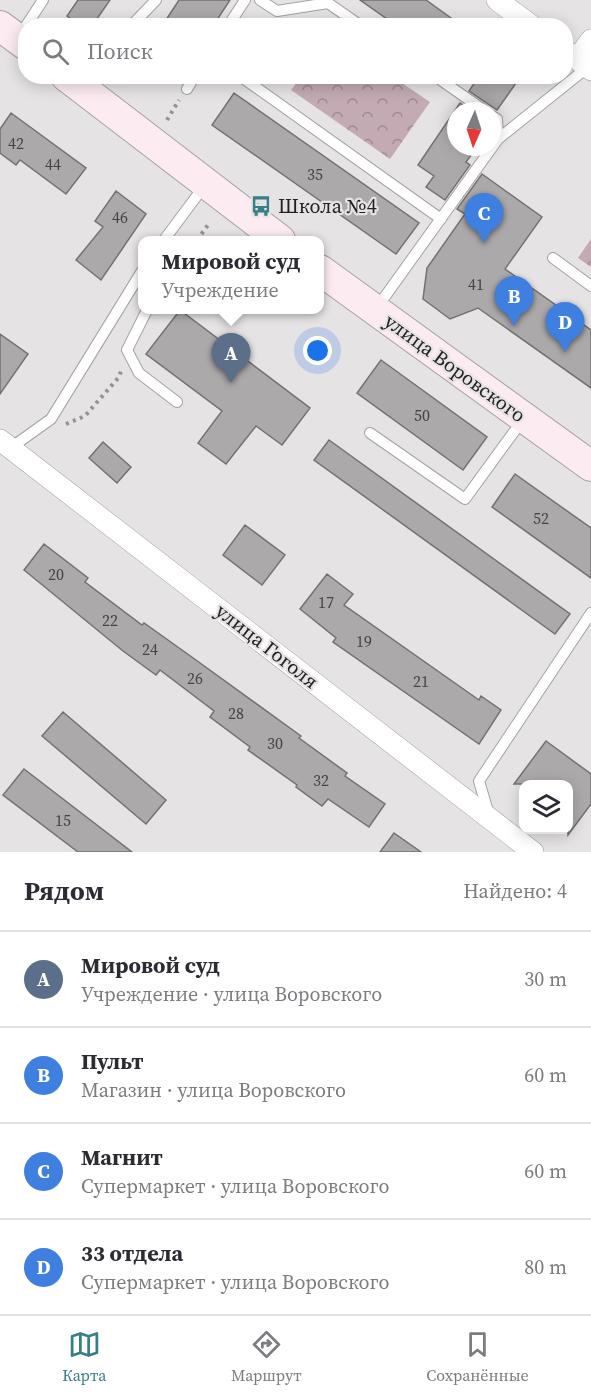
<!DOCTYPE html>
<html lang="ru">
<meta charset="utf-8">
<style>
:root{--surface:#fff;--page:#f7f7f7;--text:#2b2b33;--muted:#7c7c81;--line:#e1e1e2;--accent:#377f87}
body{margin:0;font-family:"Source Serif 4",serif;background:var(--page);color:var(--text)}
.controls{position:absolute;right:18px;bottom:18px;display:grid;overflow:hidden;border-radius:12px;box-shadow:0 3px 15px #0003}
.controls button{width:54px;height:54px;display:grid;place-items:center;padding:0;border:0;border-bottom:2px solid var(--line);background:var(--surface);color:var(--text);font:30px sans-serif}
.compass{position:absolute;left:447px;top:102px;width:54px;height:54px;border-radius:50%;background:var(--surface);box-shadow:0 3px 15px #0003;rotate:183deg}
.you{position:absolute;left:318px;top:351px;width:21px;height:21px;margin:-15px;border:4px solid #fff;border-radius:50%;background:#1a73e8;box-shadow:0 0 0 9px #1a73e833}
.badge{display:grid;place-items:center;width:39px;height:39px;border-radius:50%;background:var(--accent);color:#fff;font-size:20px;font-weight:700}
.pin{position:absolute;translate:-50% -50px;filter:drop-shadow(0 2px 3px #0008)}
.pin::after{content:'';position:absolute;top:32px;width:21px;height:18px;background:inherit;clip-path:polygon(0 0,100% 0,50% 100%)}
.popup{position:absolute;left:138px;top:236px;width:186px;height:78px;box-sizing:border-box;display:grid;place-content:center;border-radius:12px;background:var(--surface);filter:drop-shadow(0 2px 4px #0005);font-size:20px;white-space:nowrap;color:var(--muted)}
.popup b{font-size:22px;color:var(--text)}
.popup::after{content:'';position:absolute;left:50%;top:100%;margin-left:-12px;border:12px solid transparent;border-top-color:var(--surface)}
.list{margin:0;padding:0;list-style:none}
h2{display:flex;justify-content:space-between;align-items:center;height:78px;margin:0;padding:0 24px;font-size:26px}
h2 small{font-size:20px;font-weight:400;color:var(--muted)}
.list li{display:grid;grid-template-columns:39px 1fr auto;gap:18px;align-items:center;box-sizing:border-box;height:96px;padding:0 24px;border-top:2px solid var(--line)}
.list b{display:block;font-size:22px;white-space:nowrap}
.list p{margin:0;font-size:20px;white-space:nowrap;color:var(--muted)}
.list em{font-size:20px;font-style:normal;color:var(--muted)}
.icon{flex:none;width:33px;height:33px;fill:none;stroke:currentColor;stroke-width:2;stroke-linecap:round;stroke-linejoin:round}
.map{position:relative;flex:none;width:591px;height:852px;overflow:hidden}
.search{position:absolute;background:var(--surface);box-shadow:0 3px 15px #0003;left:18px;right:18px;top:18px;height:66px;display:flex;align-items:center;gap:15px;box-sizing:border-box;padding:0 21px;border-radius:24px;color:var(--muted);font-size:22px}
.sheet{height:462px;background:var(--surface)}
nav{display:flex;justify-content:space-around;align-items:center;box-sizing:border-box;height:84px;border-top:2px solid var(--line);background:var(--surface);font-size:16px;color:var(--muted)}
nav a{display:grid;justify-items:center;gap:3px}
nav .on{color:var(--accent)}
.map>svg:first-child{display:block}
.park{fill:url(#park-crowns)}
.building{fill:#aca9aa;stroke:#757173;stroke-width:1.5}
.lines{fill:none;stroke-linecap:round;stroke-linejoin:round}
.lane-casing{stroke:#a6a2a3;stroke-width:12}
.street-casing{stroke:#a6a2a3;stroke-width:22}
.secondary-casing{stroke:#a6a2a3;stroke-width:32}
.path{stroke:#959293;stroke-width:4;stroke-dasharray:3 4.5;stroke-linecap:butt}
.lane{stroke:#fff;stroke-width:10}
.street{stroke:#fff;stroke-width:21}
.secondary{stroke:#fcecf2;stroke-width:30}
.labels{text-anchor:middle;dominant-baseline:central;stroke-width:4.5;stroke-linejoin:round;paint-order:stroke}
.number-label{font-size:16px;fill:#454344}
.poi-label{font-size:20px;fill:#232122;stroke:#e6e3e4;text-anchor:start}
.street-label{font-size:20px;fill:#232122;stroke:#e6e3e4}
</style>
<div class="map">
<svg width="591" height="852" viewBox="0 0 591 852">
<defs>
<pattern id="park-crowns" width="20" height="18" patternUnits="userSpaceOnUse" patternTransform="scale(1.5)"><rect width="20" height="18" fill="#c3aab3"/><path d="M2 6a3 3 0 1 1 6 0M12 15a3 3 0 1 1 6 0" fill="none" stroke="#9e8a91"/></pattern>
</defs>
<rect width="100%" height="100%" fill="#e6e3e4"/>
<!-- park -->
<path class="park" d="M301,77H393L430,102L390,159L291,90Z
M591,239V267L578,258Z"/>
<!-- building -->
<path class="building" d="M78,0H110L92,26H80L67,16Z
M179,0H230L213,26H162Z
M360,0H426L462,26H397Z
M479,76H521L497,110L469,91Z
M234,93L419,223L396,254L212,125Z
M460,103L472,111H456V147H477L466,162L470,165L445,200L426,187L434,176L418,165Z
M11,113L86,168L66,194L20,160L16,165L0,153V129Z
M482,174L542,217L505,269L591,330V388L478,308L450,319L423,299L427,268L465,214L457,209Z
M116,191L146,214L101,280L76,260L103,227L95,221Z
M180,310L310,408L282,445L256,426L226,464L198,443L222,411L146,354Z
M0,334L28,354L0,394Z
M381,360L487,437L463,470L357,393Z
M329,440L570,614L555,634L314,460Z
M103,442L131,467L117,483L89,458Z
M515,474L591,528V578L492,507Z
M245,525L285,555L262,585L223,555Z
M44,544L88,578L85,582L142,625L144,623L189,655L301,736L299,738L347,773L345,776L385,804L369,827L328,799L322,806L296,787L297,785L248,750L250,747L210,717L214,711L160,670L156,675L123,651L24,570Z
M327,574L353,594L344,605L479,700L481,696L501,710L479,744L333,642L336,638L300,609Z
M63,712L166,800L146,824L42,736Z
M546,741L591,774V804L568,835V784H514Z
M24,769L132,852H78L3,795Z
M394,833L421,852H380Z"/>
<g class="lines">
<!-- lane casing -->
<g class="lane-casing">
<path id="lane" d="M260,0L277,11L328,3L361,26
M26,26L43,0
M131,26L156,0
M228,26L245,0
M240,76L441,219
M435,76L485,111
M187,89L195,76
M492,116L497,119L498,139
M164,240L205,185
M553,258L591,286
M376,309L498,139L588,67
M147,310L127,350L139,373L177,402
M370,433L465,499L524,418
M9,449L51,419L142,271
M489,815L479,781L591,613"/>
</g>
<!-- street casing -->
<g class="street-casing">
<path id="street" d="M497,0L532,26
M566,51L591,70
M577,59L591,40
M0,440L533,852"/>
</g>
<!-- secondary casing -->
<g class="secondary-casing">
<path id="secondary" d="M0,26L26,45
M66,76L280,240
M320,270L591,466"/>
</g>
<!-- path -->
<path class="path" d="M167,120L179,100
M197,240L208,225
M66,424L85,416L119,377L121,371"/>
<!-- lane -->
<use href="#lane" class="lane"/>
<!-- street -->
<use href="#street" class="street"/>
<!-- secondary -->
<use href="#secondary" class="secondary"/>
</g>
<!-- icons -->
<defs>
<g id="bus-bare" transform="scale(1.62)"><path d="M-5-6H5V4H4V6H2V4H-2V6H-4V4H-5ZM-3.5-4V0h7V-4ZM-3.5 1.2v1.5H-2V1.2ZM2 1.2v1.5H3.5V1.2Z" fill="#377f87" stroke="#e6e3e4" stroke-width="2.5" paint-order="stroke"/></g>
</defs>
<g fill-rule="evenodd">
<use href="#bus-bare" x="261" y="206"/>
</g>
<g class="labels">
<!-- number labels -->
<g class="number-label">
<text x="16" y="143">42</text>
<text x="53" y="164">44</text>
<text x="315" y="174">35</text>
<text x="120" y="217">46</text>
<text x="476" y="284">41</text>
<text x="422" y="415">50</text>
<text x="541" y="518">52</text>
<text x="56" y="574">20</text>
<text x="326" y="602">17</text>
<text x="110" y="620">22</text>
<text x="364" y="641">19</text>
<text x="150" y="649">24</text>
<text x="195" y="678">26</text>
<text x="421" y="681">21</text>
<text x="236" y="713">28</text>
<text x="275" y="743">30</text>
<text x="321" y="780">32</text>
<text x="63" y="820">15</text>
</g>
<!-- poi labels -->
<g class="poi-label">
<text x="278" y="206">Школа №4</text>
</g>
<!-- street labels -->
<g class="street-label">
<text transform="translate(455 368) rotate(36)">улица Воровского</text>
<text transform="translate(267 646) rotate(38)">улица Гоголя</text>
</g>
</g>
</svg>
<div class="controls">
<button><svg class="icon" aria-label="layers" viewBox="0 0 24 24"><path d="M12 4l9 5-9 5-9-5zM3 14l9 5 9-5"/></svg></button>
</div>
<svg class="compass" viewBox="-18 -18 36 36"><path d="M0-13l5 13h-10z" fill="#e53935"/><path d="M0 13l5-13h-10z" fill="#7c7c81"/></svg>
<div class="you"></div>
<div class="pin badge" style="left:231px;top:383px;background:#5c6f8a">A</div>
<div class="popup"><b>Мировой суд</b>Учреждение</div>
<div class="pin badge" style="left:514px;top:326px;background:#3f7fe0">B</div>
<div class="pin badge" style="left:484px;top:243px;background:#3f7fe0">C</div>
<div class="pin badge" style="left:565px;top:352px;background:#3f7fe0">D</div>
<div class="search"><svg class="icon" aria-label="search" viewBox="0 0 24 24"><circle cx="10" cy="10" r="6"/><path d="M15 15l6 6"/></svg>Поиск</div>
</div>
<section class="sheet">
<h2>Рядом<small>Найдено: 4</small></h2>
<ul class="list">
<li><span class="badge" style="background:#5c6f8a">A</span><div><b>Мировой суд</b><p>Учреждение · улица Воровского</p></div><em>30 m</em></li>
<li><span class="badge" style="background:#3f7fe0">B</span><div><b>Пульт</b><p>Магазин · улица Воровского</p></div><em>60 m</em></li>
<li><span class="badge" style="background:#3f7fe0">C</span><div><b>Магнит</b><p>Супермаркет · улица Воровского</p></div><em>60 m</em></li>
<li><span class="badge" style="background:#3f7fe0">D</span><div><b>33 отдела</b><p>Супермаркет · улица Воровского</p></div><em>80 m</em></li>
</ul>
</section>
<nav>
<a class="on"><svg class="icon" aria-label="map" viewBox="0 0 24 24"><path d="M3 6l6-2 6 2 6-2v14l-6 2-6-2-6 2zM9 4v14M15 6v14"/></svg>Карта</a>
<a><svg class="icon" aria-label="directions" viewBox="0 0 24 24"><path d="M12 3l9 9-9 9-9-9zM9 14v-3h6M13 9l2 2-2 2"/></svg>Маршрут</a>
<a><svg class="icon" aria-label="saved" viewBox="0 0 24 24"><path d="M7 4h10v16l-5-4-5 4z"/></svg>Сохранённые</a>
</nav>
